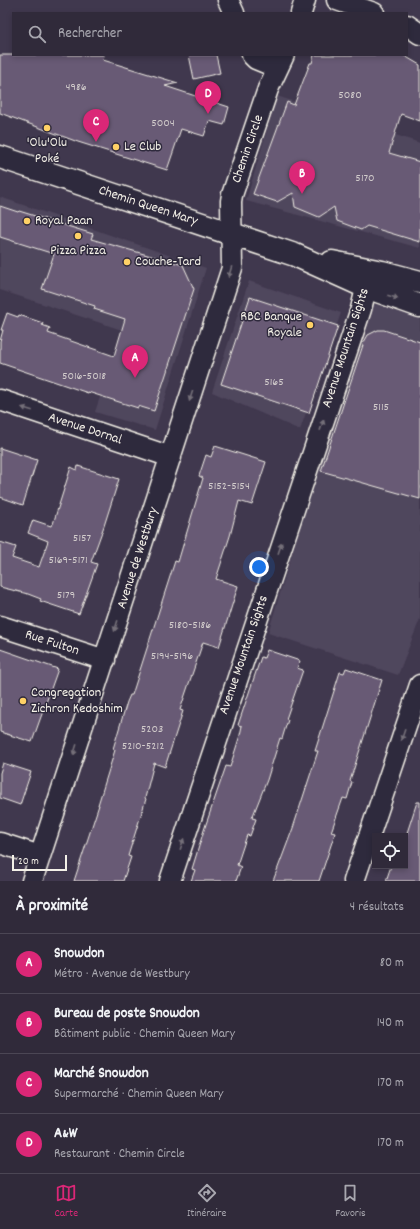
<!DOCTYPE html>
<html lang="fr">
<meta charset="utf-8">
<style>
:root{--surface:#302a3a;--page:#3c3645;--text:#f1f3f6;--muted:#a8a7af;--line:#4b4654;--accent:#db2777}
body{margin:0;font-family:Dekko,sans-serif;background:var(--page);color:var(--text)}
.controls{position:absolute;right:12px;bottom:12px;display:grid;overflow:hidden;border-radius:0px;box-shadow:0 2px 6px #0003}
.controls button{width:36px;height:36px;display:grid;place-items:center;padding:0;border:0;border-bottom:1px solid var(--line);background:var(--surface);color:var(--text);font:20px sans-serif}
.scale{position:absolute;left:12px;bottom:10px;width:55px;box-sizing:border-box;padding-left:4px;border:2px solid #f4f1e8;border-top:0;font-size:11px;line-height:14px;white-space:nowrap;color:#f4f1e8;-webkit-text-stroke:3px #2f2a3d;paint-order:stroke}
.you{position:absolute;left:259px;top:567px;width:14px;height:14px;margin:-10px;border:3px solid #fff;border-radius:50%;background:#1a73e8;box-shadow:0 0 0 6px #1a73e833}
.badge{display:grid;place-items:center;width:26px;height:26px;border-radius:50%;background:var(--accent);color:#fff;font-size:13px;font-weight:700}
.pin{position:absolute;translate:-50% -33px;filter:drop-shadow(0 1px 2px #0008)}
.pin::after{content:'';position:absolute;top:21px;width:14px;height:12px;background:inherit;clip-path:polygon(0 0,100% 0,50% 100%)}
.list{margin:0;padding:0;list-style:none}
h2{display:flex;justify-content:space-between;align-items:center;height:52px;margin:0;padding:0 16px;font-size:17px}
h2 small{font-size:13px;font-weight:400;color:var(--muted)}
.list li{display:grid;grid-template-columns:26px 1fr auto;gap:12px;align-items:center;box-sizing:border-box;height:60px;padding:0 16px;border-top:1px solid var(--line)}
.list b{display:block;font-size:15px;white-space:nowrap}
.list p{margin:0;font-size:13px;white-space:nowrap;color:var(--muted)}
.list em{font-size:13px;font-style:normal;color:var(--muted)}
.icon{flex:none;width:22px;height:22px;fill:none;stroke:currentColor;stroke-width:2;stroke-linecap:round;stroke-linejoin:round}
.map{position:relative;flex:none;width:420px;height:881px;overflow:hidden}
.search{position:absolute;background:var(--surface);box-shadow:0 2px 6px #0003;left:12px;right:12px;top:12px;height:44px;display:flex;align-items:center;gap:10px;box-sizing:border-box;padding:0 14px;border-radius:0px;color:var(--muted);font-size:15px}
.sheet{height:292px;background:var(--surface)}
nav{display:flex;justify-content:space-around;align-items:center;box-sizing:border-box;height:56px;border-top:1px solid var(--line);background:var(--surface);font-size:11px;color:var(--muted)}
nav a{display:grid;justify-items:center;gap:2px}
nav .on{color:var(--accent)}
.map>svg:first-child{display:block}
.built{fill:#4f465d}
.building{fill:#685a75;stroke:#f4f1e8}
.lines{fill:none;stroke-linecap:round;stroke-linejoin:round}
.street-casing{stroke:#f4f1e8;stroke-width:23}
.secondary-casing{stroke:#f4f1e8;stroke-width:25}
.street{stroke:#2f2a3d;stroke-width:20}
.secondary{stroke:#2f2a3d;stroke-width:22}
.oneway{fill:#747079}
.poi-dot{fill:#ffd166;stroke:#2f2a3d;stroke-width:1.5}
.labels{text-anchor:middle;dominant-baseline:central;stroke-width:3;stroke-linejoin:round;paint-order:stroke}
.number-label{font-size:12px;fill:#d1cbcb}
.poi-label{font-size:14px;fill:#f4f1e8;stroke:#2f2a3d;text-anchor:start}
.street-label{font-size:14px;fill:#f4f1e8;stroke:#2f2a3d}
</style>
<div class="map">
<svg width="420" height="881" viewBox="0 0 420 881">
<rect width="100%" height="100%" fill="#40384e"/>
<filter id="ink" filterUnits="userSpaceOnUse"><feTurbulence type="fractalNoise" baseFrequency=".025" numOctaves="2"/><feDisplacementMap in="SourceGraphic" scale="8" xChannelSelector="R" yChannelSelector="G"/><feConvolveMatrix kernelMatrix="1 2 1 2 8 2 1 2 1" color-interpolation-filters="sRGB"/></filter>
<g filter="url(#ink)">
<!-- built -->
<path class="built" d="M277,96L420,143V248L246,201Z
M0,197L206,268L155,430L95,412L122,330L0,290Z
M249,281L341,313L300,430L212,392Z
M368,302L420,318V619L398,675L268,633Z"/>
<!-- building -->
<path class="building" d="M0,55H104L103,60L178,83L165,86L229,107L224,125L209,121L204,136L181,129L167,170L78,142L0,113Z
M189,55H216L220,73L194,79Z
M314,55H403L420,65V121L401,114L389,153L420,162V242L367,226L361,230L337,221L334,207L319,217L295,207L293,193L277,202L253,194L287,102L294,105L310,63H312Z
M0,206L18,212L19,211L93,234L91,239L183,265L194,289L154,411L138,406V408L88,392V393L0,363V341L3,330H1L7,313L18,317L19,315L43,323L42,325L50,328L48,333L114,356L125,319L94,309L95,306L42,289L54,254L0,237Z
M250,297L338,326L309,413L221,384Z
M378,330H384L420,342V499L321,471L364,342L368,335Z
M215,446L266,462L252,505L239,501L230,536L216,579L238,586L219,647L203,642L180,710L183,711L165,767L154,763L145,798L146,799L128,856L131,857L123,881H74L99,805H98L115,750L113,749L127,702L130,695H132L175,561L178,562L203,478L199,476L206,455L211,457Z
M0,448L37,460L23,505L0,497Z
M78,466L119,479L104,526L91,562L97,564L79,614L40,601L41,599L28,594L0,587V542L16,547L12,558L39,567L48,541L28,533L33,520L51,526L52,524H53L71,467L77,470Z
M0,649L58,669L32,742L0,732Z
M267,650L300,661L297,668L303,670L286,719L288,720L285,729L282,739L280,738L267,780L252,818L256,819L250,836L247,835L237,865L241,867L236,881H191L195,870L192,869L204,830L226,766L230,767L240,735L242,726L238,725L261,657L264,658Z
M346,668L382,680L350,781L352,782L347,799L343,798L331,832L335,833L319,881H273L293,828L318,751H315L340,672L344,673Z
M3,763L31,772L20,805L0,798V773Z
M417,802H420V881H386L391,866H405V839Z"/>
<g class="lines">
<!-- street casing -->
<g class="street-casing">
<path id="street" d="M228,0L234,13
M337,0L374,13
M301,13L305,0
M407,25L420,34
M252,55L256,59L278,68
M0,400L171,457
M0,626L105,660
M0,843L40,856
M32,881L232,268L231,201L232,195L268,89L284,55
M170,881L361,309L370,272
M354,881L420,685"/>
</g>
<!-- secondary casing -->
<g class="secondary-casing">
<path id="secondary" d="M0,157L295,255L366,287L420,306
M332,262L382,272L420,282"/>
</g>
<!-- street -->
<use href="#street" class="street"/>
<!-- secondary -->
<use href="#secondary" class="secondary"/>
</g>
<!-- one-way arrows -->
<defs><path id="oneway-solid" d="M-6-.8H1V-3.2L6.5 0L1 3.2V.8H-6Z"/></defs>
<g class="oneway">
<use href="#oneway-solid" transform="translate(230 272) rotate(107)"/>
<use href="#oneway-solid" transform="translate(393 297) rotate(18)"/>
<use href="#oneway-solid" transform="translate(191 396) rotate(108)"/>
<use href="#oneway-solid" transform="translate(27 409) rotate(-162)"/>
<use href="#oneway-solid" transform="translate(322 425) rotate(-71)"/>
<use href="#oneway-solid" transform="translate(280 548) rotate(-71)"/>
<use href="#oneway-solid" transform="translate(116 626) rotate(108)"/>
<use href="#oneway-solid" transform="translate(403 735) rotate(109)"/>
<use href="#oneway-solid" transform="translate(75 750) rotate(108)"/>
<use href="#oneway-solid" transform="translate(182 844) rotate(-72)"/>
</g>
</g>
<!-- markers -->
<g class="poi-dot">
<circle cx="47" cy="128" r="4"/>
<circle cx="116" cy="147" r="4"/>
<circle cx="27" cy="221" r="4"/>
<circle cx="78" cy="236" r="4"/>
<circle cx="127" cy="262" r="4"/>
<circle cx="310" cy="325" r="4"/>
<circle cx="23" cy="701" r="4"/>
</g>
<g class="labels">
<!-- number labels -->
<g class="number-label">
<text x="76" y="87">4986</text>
<text x="350" y="95">5080</text>
<text x="163" y="123">5004</text>
<text x="365" y="178">5170</text>
<text x="84" y="376">5016-5018</text>
<text x="274" y="382">5165</text>
<text x="381" y="407">5115</text>
<text x="229" y="486">5152-5154</text>
<text x="82" y="538">5157</text>
<text x="68" y="560">5169-5171</text>
<text x="66" y="595">5179</text>
<text x="190" y="625">5180-5186</text>
<text x="172" y="656">5194-5196</text>
<text x="152" y="729">5203</text>
<text x="143" y="746">5210-5212</text>
</g>
<!-- poi labels -->
<g class="poi-label">
<text x="47" y="143" text-anchor="middle">'Olu'Olu<tspan x="47" dy="16">Poké</tspan></text>
<text x="124" y="147">Le Club</text>
<text x="35" y="221">Royal Paan</text>
<text x="78" y="251" text-anchor="middle">Pizza Pizza</text>
<text x="135" y="262">Couche-Tard</text>
<text x="302" y="317" text-anchor="end">RBC Banque<tspan x="302" dy="16">Royale</tspan></text>
<text x="31" y="693">Congregation<tspan x="31" dy="16">Zichron Kedoshim</tspan></text>
</g>
<!-- street labels -->
<g class="street-label">
<text transform="translate(248 149) rotate(-71)">Chemin Circle</text>
<text transform="translate(148 206) rotate(18)">Chemin Queen Mary</text>
<text transform="translate(346 348) rotate(-72)">Avenue Mountain Sights</text>
<text transform="translate(85 429) rotate(18)">Avenue Dornal</text>
<text transform="translate(138 558) rotate(-72)">Avenue de Westbury</text>
<text transform="translate(52 643) rotate(18)">Rue Fulton</text>
<text transform="translate(244 655) rotate(-71)">Avenue Mountain Sights</text>
</g>
</g>
</svg>
<div class="controls">
<button><svg class="icon" aria-label="locate" viewBox="0 0 24 24"><circle cx="12" cy="12" r="6"/><path d="M12 2v4M12 18v4M2 12h4M18 12h4"/></svg></button>
</div>
<div class="scale">20 m</div>
<div class="you"></div>
<div class="pin badge" style="left:135px;top:378px">A</div>
<div class="pin badge" style="left:302px;top:194px">B</div>
<div class="pin badge" style="left:96px;top:142px">C</div>
<div class="pin badge" style="left:208px;top:114px">D</div>
<div class="search"><svg class="icon" aria-label="search" viewBox="0 0 24 24"><circle cx="10" cy="10" r="6"/><path d="M15 15l6 6"/></svg>Rechercher</div>
</div>
<section class="sheet">
<h2>À proximité<small>4 résultats</small></h2>
<ul class="list">
<li><span class="badge">A</span><div><b>Snowdon</b><p>Métro · Avenue de Westbury</p></div><em>80 m</em></li>
<li><span class="badge">B</span><div><b>Bureau de poste Snowdon</b><p>Bâtiment public · Chemin Queen Mary</p></div><em>140 m</em></li>
<li><span class="badge">C</span><div><b>Marché Snowdon</b><p>Supermarché · Chemin Queen Mary</p></div><em>170 m</em></li>
<li><span class="badge">D</span><div><b>A&amp;W</b><p>Restaurant · Chemin Circle</p></div><em>170 m</em></li>
</ul>
</section>
<nav>
<a class="on"><svg class="icon" aria-label="map" viewBox="0 0 24 24"><path d="M3 6l6-2 6 2 6-2v14l-6 2-6-2-6 2zM9 4v14M15 6v14"/></svg>Carte</a>
<a><svg class="icon" aria-label="directions" viewBox="0 0 24 24"><path d="M12 3l9 9-9 9-9-9zM9 14v-3h6M13 9l2 2-2 2"/></svg>Itinéraire</a>
<a><svg class="icon" aria-label="saved" viewBox="0 0 24 24"><path d="M7 4h10v16l-5-4-5 4z"/></svg>Favoris</a>
</nav>
